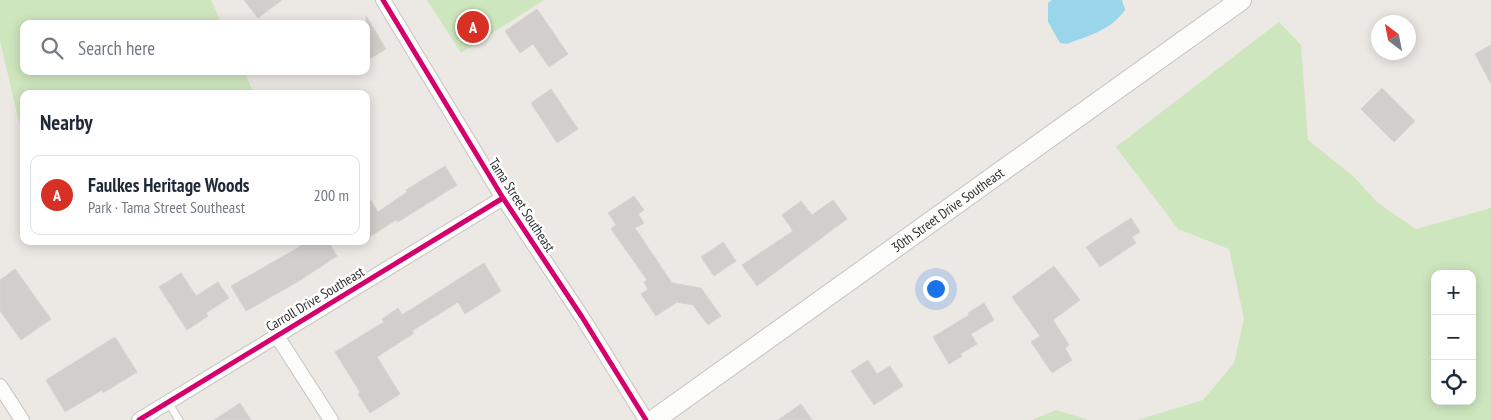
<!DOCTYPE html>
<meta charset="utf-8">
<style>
:root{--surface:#fff;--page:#f6f6f7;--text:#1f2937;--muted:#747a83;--line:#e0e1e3;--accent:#d93025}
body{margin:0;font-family:"PT Sans Narrow",sans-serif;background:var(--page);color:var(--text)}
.controls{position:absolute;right:15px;bottom:15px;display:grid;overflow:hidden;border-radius:10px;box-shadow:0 2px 12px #0003}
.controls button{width:45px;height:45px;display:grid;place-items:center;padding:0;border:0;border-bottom:1px solid var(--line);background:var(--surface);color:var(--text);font:25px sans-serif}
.compass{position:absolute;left:1371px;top:15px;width:45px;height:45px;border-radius:50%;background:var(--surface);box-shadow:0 2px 12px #0003;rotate:328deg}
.you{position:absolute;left:935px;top:288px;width:18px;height:18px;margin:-12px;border:4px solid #fff;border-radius:50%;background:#1a73e8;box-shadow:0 0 0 8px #1a73e833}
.badge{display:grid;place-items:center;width:32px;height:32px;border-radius:50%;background:var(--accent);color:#fff;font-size:16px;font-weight:700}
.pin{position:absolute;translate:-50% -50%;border:2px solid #fff;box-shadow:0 1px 5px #0006}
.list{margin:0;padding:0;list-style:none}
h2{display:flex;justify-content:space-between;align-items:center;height:65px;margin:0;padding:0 20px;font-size:21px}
h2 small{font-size:16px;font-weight:400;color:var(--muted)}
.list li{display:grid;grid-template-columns:32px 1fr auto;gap:15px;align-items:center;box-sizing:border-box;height:80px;margin:0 10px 10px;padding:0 10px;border:1px solid var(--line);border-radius:10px}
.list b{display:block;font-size:19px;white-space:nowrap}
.list p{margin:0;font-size:16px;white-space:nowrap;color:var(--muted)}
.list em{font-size:16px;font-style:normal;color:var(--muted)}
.icon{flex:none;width:28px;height:28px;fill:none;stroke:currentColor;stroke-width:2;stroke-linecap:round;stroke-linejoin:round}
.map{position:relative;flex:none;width:1491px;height:420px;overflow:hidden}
.search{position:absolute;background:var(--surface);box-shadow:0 2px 12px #0003;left:20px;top:20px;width:350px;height:55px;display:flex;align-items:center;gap:12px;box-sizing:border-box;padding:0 18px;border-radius:10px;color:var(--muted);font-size:19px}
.panel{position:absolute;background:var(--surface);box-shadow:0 2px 12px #0003;left:20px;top:90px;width:350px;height:155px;border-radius:10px}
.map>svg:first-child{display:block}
.green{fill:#cee6be;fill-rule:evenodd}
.water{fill:#99d6ec}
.building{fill:#d1cecb;stroke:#d7d4d0}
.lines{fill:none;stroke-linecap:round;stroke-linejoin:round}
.service-casing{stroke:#c5c4c5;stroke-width:9}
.minor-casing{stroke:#c5c4c5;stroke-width:16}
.secondary-casing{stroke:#c5c4c5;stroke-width:22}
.service{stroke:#fcfcfb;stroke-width:7}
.minor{stroke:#fcfcfb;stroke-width:14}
.secondary{stroke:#fcfcfb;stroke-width:20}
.cycleway-casing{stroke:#fff;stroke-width:8}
.cycleway{stroke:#d6006c;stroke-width:5}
.labels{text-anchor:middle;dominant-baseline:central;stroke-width:5;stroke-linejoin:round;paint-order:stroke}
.street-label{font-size:14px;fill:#2e2e2e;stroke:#fff}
</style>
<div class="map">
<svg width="1491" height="420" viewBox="0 0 1491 420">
<rect width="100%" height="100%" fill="#ece8e4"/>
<!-- green -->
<path class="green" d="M0,0H211L222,24H24V71H244L254,94H24V143L0,41Z
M427,0H544L461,53Z
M1279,22L1301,45L1308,140L1353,176L1378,203L1416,229L1491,208V420H1137L1203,400L1234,363L1244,319L1229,249L1178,229L1116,147ZM1435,274H1472V401H1435Z
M1056,410L1089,420H1032Z"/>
<!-- water -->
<path class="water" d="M1052,0H1122L1125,10C1111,30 1090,35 1067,44L1060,43L1048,22V3Z"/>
<!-- building -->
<path class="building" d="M244,0H282L258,18Z
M537,9L568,54L549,67L533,44L520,53L505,31Z
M366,16L386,49L366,61Z
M1491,45V84L1475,54Z
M1382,88L1415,121L1394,142L1361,109Z
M551,89L578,129L557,143L531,103Z
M445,166L457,185L398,222L396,220L366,239V193L378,212L407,192L406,190Z
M634,196L644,210L638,214L644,223L635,228L672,283L701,288L721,316L708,325L693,305L677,302L656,316L641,294L648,289L644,282L647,280L611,229L616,225L608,213Z
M833,200L847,219L757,286L742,265L793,231L782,215L801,201L812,215Z
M1131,218L1140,232L1132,237L1136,243L1100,267L1086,247Z
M298,241H328L337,256L299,281L246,311L231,286L301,246Z
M723,242L736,261L714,276L701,257Z
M484,263L501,291L465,314L458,302L412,331L414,333L377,357L400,394L370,413L358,394L360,392L335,352L384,322L382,319L398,308L402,315Z
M1054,266L1080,300L1053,320L1069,345L1065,348L1072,360L1052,373L1031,342L1040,336L1012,297Z
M15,269L51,319L21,340L0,311V280Z
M181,273L196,296L218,282L229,298L206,313L208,316L187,330L159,287Z
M984,303L994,320L971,334L977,344L960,354L962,356L949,364L933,337L969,315L968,313Z
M115,337L137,372L103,393L102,390L65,412L46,380Z
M868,360L877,374L890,366L903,386L874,405L851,371Z
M240,403L251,420H214Z
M801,404L812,420H778Z"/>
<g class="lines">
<!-- service casing -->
<g class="service-casing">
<path id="service" d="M168,402L179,420"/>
</g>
<!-- minor casing -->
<g class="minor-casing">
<path id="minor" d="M383,0L503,198L582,317L646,420
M277,336L331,420
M0,386L22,420
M139,420L503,198"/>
</g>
<!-- secondary casing -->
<g class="secondary-casing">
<g id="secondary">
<path id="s1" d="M654,420L1241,0"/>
</g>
</g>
<!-- service -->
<use href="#service" class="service"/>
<!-- minor -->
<use href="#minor" class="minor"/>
<!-- secondary -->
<use href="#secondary" class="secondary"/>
<!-- cycleway casing -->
<g class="cycleway-casing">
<path id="cycleway" d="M383,0L503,198L582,317L646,420
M139,420L503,198"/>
</g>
<!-- cycleway -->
<use href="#cycleway" class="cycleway"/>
</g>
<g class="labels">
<!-- street labels -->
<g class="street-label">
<text transform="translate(522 205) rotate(57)">Tama Street Southeast</text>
<text stroke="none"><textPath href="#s1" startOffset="361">30th Street Drive Southeast</textPath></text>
<text transform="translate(315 299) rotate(-31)">Carroll Drive Southeast</text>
</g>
</g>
</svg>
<div class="controls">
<button>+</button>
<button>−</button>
<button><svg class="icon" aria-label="locate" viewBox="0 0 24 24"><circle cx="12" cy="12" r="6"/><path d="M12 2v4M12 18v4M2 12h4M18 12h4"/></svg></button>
</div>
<svg class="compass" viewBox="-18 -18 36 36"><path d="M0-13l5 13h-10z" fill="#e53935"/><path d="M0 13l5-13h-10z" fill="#747a83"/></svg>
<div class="you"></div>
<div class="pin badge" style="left:473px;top:27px">A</div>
<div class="search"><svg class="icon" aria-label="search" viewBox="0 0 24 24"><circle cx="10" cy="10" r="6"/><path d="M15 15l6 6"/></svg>Search here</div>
<section class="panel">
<h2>Nearby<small></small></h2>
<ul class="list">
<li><span class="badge">A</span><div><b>Faulkes Heritage Woods</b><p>Park · Tama Street Southeast</p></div><em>200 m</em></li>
</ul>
</section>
</div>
